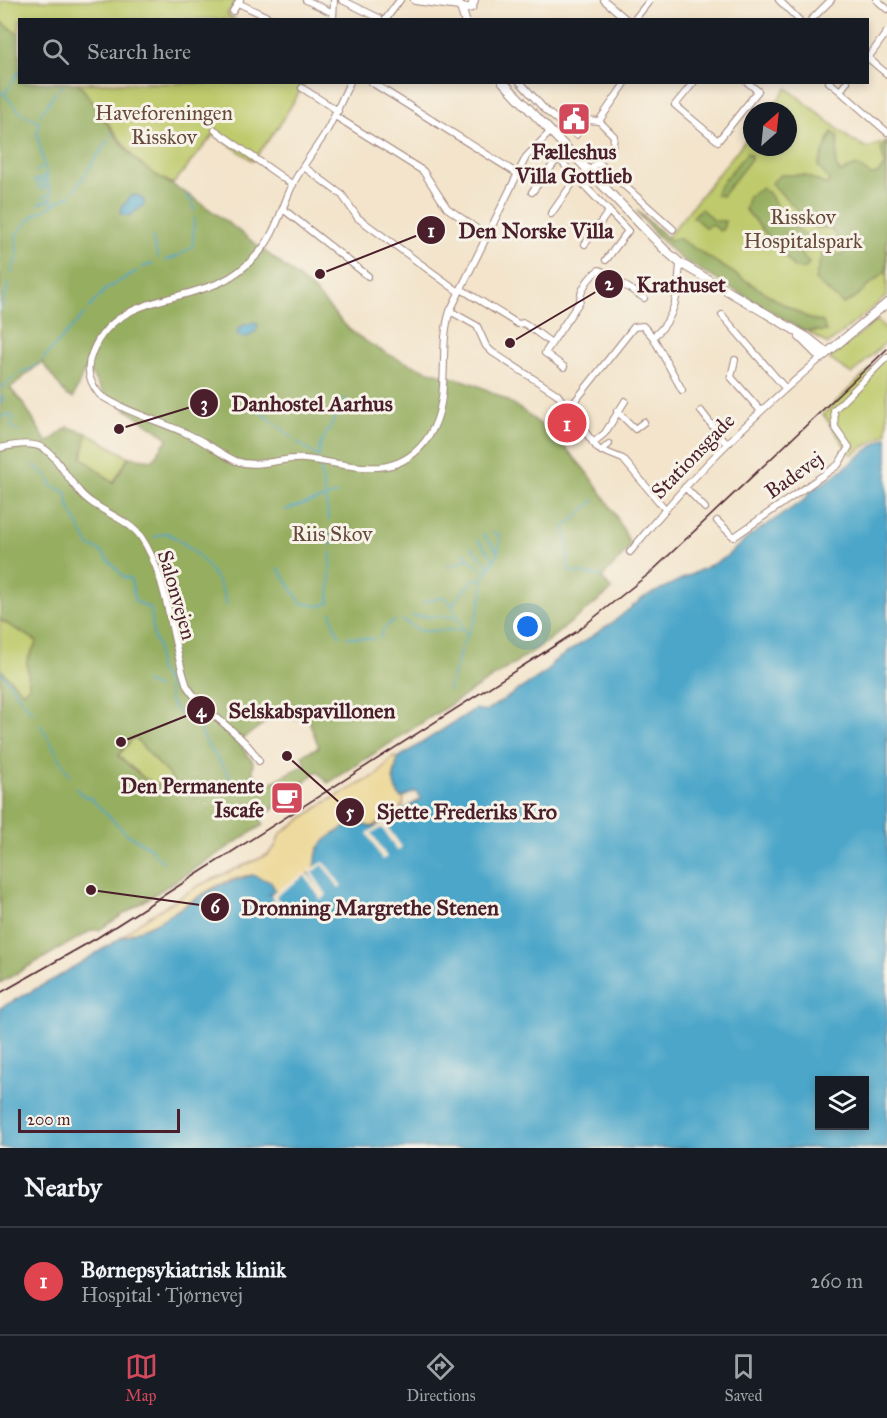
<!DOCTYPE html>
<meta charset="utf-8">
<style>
:root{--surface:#171b24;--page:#242831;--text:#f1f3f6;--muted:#9ea1a6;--line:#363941;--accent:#d1495b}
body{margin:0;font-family:"IM FELL Great Primer",serif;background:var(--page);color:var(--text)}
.controls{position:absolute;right:18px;bottom:18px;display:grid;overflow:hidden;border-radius:0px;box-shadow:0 3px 9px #0003}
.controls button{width:54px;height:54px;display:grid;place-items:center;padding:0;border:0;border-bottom:2px solid var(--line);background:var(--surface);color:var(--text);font:30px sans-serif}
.compass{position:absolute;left:743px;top:102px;width:54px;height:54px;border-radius:50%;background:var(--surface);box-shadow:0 3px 9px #0003;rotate:27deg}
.scale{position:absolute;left:18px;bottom:15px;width:162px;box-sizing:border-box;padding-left:6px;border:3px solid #4a1f2b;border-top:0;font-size:16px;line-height:21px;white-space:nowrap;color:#4a1f2b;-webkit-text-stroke:4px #f7f3e8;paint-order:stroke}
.you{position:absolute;left:528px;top:627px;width:21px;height:21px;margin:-15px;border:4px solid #fff;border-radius:50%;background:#1a73e8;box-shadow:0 0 0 9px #1a73e833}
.badge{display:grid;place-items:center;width:39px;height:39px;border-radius:50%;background:var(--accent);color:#fff;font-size:20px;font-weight:700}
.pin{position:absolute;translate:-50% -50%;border:3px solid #fff;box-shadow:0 2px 6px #0006}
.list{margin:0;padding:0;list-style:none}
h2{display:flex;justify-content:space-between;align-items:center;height:78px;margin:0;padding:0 24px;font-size:26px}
h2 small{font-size:20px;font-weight:400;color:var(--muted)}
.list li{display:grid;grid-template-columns:39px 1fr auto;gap:18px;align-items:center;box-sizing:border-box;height:108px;padding:0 24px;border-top:2px solid var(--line)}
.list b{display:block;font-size:22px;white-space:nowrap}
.list p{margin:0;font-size:20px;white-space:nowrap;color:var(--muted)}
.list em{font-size:20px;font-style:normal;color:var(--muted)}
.icon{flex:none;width:33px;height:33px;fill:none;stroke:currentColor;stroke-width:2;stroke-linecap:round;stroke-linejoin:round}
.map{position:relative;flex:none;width:887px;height:1148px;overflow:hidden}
.search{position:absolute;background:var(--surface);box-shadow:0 3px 9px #0003;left:18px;right:18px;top:18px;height:66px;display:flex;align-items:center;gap:15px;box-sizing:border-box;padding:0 21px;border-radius:0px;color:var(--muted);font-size:22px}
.sheet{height:186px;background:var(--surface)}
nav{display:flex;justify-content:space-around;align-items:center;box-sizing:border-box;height:84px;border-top:2px solid var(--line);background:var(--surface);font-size:16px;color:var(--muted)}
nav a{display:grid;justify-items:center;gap:3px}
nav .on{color:var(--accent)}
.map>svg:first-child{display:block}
.green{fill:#beca6c;stroke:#84744c;stroke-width:1.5}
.forest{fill:#96ae60;stroke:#706646;stroke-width:1.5;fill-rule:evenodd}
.sand{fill:#eeda9e;stroke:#9c7c64;stroke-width:1.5}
.water{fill:#4ba6c9;stroke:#4a627a;stroke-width:1.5;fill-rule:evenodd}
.pier{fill:#f3e4cb}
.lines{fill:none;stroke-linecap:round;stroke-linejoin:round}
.stream{stroke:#4ba6c9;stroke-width:1.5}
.minor-casing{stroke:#9e827b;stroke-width:8}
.tertiary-casing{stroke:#9e827b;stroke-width:10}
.minor{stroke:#fff;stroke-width:6}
.tertiary{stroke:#fff;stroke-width:8}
.tram{stroke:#4a1f2b;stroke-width:1.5}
.labels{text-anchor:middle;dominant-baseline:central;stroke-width:6;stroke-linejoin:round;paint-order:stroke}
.park-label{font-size:21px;fill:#674a3b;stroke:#f7f3e8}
.poi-label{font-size:21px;font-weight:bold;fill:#4a1f2b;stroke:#f7f3e8}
.street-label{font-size:21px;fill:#4a1f2b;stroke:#f7f3e8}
.leader{fill:none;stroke:#4a1f2b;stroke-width:2}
.callout-dot{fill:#4a1f2b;stroke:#f7f3e8;stroke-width:2}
.mark-label{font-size:18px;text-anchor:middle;font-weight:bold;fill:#fff}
.callout-label{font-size:22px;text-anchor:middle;font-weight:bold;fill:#4a1f2b;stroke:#f7f3e8;stroke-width:6;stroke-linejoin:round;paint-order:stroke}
</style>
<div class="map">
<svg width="887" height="1148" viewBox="0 0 887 1148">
<rect width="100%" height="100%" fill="#f7f3e8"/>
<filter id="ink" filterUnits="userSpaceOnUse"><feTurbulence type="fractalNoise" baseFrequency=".0167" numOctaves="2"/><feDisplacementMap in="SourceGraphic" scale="12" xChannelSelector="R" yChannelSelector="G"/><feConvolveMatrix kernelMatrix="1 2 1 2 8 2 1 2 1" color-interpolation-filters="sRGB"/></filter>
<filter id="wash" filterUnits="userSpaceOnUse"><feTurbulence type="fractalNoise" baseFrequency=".008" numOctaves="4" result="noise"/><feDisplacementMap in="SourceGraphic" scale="24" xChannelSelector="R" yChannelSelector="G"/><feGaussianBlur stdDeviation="1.35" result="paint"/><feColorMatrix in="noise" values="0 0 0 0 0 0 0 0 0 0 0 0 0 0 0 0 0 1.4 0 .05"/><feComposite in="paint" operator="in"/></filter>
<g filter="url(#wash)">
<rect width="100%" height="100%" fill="#f3e4cb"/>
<!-- green -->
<path class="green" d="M3,0H237L227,14L235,19L20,20L19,35L0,21V5Z
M78,83H305L280,124L253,161L214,134L173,184L152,173L134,158Z
M787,88L853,141L868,148L887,141V296L828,344L686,256L665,240L752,132V147H788V111H769Z
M877,320L887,330V341L852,374L829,359Z
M887,353V433L851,455L823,414Z
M87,433L129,457L113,483L82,457Z
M0,620L38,640L27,661L29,687L22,692L0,669Z
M134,737L177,784L172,791L145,779L118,755Z"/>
<!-- forest -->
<path class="forest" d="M0,21L19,35L20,82L78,83C98,106 113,137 135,159C152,176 175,185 195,199C233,225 270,255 306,284C326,300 340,325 361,338C384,354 412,366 439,374C451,378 463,379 474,384C545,413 600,477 631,546L602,578L612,590L540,647L328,783L317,771L261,819L263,825L99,930H92L0,983V669L23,692L29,687L27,661L37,641L0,620ZM42,362L66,395L73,398L84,370L92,375L104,394L168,438L153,460L129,457L113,483L82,457L87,433L68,427L47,443L23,403L10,388ZM282,715L309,721L319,747L302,755L306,764L263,787L252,771L253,762L238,742L273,717ZM134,737L177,784L171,791L145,779L118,756Z
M832,132L838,136L836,167L841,173L856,165L871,175L877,174L885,165L881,148L887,142V270L852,300L843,304L815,280L822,254L825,252L843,255L847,249L830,228H815L771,183L781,175H804L827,185L829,180L818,166Z
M747,153L751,155V159L722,196L716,195C718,183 738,165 747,153Z
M762,188L769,193L785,219L813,241L814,245L811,251H806L797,244L794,246L809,263L805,269L795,268L745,209L749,196Z
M701,209L715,221H725L723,229L720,231L712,224L706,228L693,217Z
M637,211L670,240L678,238L783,304L810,319L823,322L826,331H804L680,258L656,235Z"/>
<!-- sand -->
<path class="sand" d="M393,757L398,758L393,780L404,796L403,806L372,827L327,839L318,849L316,867L312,872L271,895L253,875C220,877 189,904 161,920C148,928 133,933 119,939L140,922L198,886L267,855L275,847L280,834L326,802L377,775Z"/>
<!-- water -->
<path class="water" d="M137,195L144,200V205L129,216L121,214L122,207L131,196Z
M255,322L258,325C257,334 245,341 237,335L239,327Z
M887,437V1148H0V1008L56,978L119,939L158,922L218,886L252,875L271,882L275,890L269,894L271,895L312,872C318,865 315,860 317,853C320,839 344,827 356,823L372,827L380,825L421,799L416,791L401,798C390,784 394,774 398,758L475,709L486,711L548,671L553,662L612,623L643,598L723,559L751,535L806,499L810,491C839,476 859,453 887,437ZM820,1080H864V1126H820Z"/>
<!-- pier -->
<path class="pier" d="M384,822L402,847L397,851L382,828L372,833L387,857L382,860L367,833Z
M324,862L342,886L339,888L323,865L312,872L327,895L321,900L305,876L276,896L284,909L279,912L271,896L273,892L304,873L309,875L320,891L308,870Z"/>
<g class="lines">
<!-- stream -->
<path class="stream" d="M11,83L20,70
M59,89L62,85
M0,90L21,113L38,121
M5,95L10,86
M40,115L56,92
M39,120L37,133L53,205
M111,135L112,133
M35,172L44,166
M34,181L46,175
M36,184L46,179
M37,188L47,183
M42,190L49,186
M74,191L108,140
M186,195L193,203L194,211
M41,198L50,194
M39,204L51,199
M152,237L158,258
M164,261L178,256L193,246L194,218
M141,268L153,263
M11,273L17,257L16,235L22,228L33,216L72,194
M89,308L106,289L137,271
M0,312L9,281
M42,360L85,313
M0,389L22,371L29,370L37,364
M0,395L4,398L0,404
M258,410L293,438
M0,417L10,414L14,418L10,426L19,432
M297,442L319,457L320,445L346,398
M34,465L48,477L52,486L66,492L69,507L89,546L99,550L124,577L131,579L135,601L151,609L154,639L158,645V669L167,683L170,701L177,711L200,728C200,739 225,766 232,781
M320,467L329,520
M595,500L565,527L569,572L602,576
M285,510L337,494
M330,533L331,546
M483,534L498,552
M154,537L167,533C195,548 219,573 227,605
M478,540L495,560
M471,547L491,567
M464,552L469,559L487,573
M447,567L468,559
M278,568L301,603L320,606L329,603L331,552
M484,577L498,553L500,534L492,533
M423,602L444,597L452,605L467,636
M331,612L335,628L340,636
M412,616L456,617
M402,620L420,631L463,630
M346,637L374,639
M379,639L385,627L395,620
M0,671L33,713
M145,682L158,688
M449,690L462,645L475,621L483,593V579H473L452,605
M40,724L70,776
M76,788L82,795L90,798L127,834L152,849L155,856L164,862"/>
</g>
</g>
<g filter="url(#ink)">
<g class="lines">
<!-- minor casing -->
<g class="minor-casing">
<path id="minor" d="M306,0L333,13
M342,0L379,18
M604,0L627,20
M779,0L799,20
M877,0L887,9
M238,3L274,20
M233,11L240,0
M333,20L334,0
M385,20L400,0
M634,20L650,0
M811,20L831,0
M868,58L887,32
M868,58L887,74
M350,82C342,99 335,116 326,132C315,150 301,167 292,186C281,210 274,239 254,258C244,268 234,276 221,282C175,303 113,298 92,353C85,369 89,382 100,395C129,414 165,422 196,438C210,445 222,455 236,461C258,469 282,457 304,459C350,463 397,485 429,436C453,398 437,351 450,311L526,157L550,132
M371,82L518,174
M520,82L546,111L576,135L587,120L599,121
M694,82L675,105L718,141L758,91L747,82
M829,82L840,91L847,82
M302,88L338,111
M840,91L887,132
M335,116L423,171L447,208L487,236
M215,130L293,185
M598,162L673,229
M304,167L342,195L358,218L459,292
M589,172L613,144L614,136L599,121L626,82
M532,192L558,158L628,231L606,260
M283,209L368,276
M551,214L577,177
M585,244L609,211
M461,289L518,324L524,323L550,342
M450,311L477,326L486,346L492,352L557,394L598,449L623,459L665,509
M722,315L785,388
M653,337L682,390
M735,360L731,377L760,410
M564,367L545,353L580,301C580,289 590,276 599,270L604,272L644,298
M617,411L635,429L644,422
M701,411L724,441L730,442
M553,429L634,327L643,326L653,337C677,318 678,291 680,263
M593,443L605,433L625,401
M0,448C53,435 50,457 79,491C95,511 127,517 141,537C168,576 171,642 187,686C206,716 242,731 259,761
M601,451L609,444
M685,487L705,508
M717,521L734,537L838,465L849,447L835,427L834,410L887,357
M630,552C686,481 751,417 821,358"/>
</g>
<!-- tertiary casing -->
<g class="tertiary-casing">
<path id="tertiary" d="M415,0L459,6
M458,0L459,6L465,9L472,7L474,0
M461,8L465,20
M503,82L665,250L680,263L808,338L827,353
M800,337L821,358L887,303"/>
</g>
<!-- minor -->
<use href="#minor" class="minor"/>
<!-- tertiary -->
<use href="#tertiary" class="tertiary"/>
<!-- tram -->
<path class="tram" d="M0,993L97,938L576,632L650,573L887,349"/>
</g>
</g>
<!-- icons -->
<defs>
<g id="civic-square" transform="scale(1.725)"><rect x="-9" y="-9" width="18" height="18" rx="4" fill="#d1495b" stroke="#f7f3e8"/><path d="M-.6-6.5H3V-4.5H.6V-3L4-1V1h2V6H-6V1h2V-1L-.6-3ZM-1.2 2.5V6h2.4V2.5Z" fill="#fff"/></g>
<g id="cafe-square" transform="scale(1.725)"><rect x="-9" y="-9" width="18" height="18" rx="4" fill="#d1495b" stroke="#f7f3e8"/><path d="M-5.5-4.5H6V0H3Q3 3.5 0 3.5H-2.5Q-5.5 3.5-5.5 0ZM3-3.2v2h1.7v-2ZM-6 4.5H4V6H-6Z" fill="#fff"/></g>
</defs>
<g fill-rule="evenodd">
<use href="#civic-square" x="574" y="119"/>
<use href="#cafe-square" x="287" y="798"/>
</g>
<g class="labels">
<!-- park labels -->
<g class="park-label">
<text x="164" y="113">Haveforeningen<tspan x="164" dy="24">Risskov</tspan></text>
<text x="803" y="217">Risskov<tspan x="803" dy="24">Hospitalspark</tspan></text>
<text x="332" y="534">Riis Skov</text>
</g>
<!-- poi labels -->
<g class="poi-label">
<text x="574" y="152">Fælleshus<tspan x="574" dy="24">Villa Gottlieb</tspan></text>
<text x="264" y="786" text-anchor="end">Den Permanente<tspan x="264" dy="24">Iscafe</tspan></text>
</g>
<!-- street labels -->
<g class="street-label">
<text transform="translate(693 456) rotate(-46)">Stationsgade</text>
<text transform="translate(794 475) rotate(-35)">Badevej</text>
<text transform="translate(177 595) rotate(74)">Salonvejen</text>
</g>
</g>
<!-- callouts -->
<path class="leader" d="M320 274L431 230M510 343L609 284M119 429L204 403M121 742L201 710M287 756L350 812M91 890L215 907"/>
<g class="callout-dot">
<circle cx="320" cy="274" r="6"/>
<circle cx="510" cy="343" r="6"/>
<circle cx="119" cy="429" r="6"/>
<circle cx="121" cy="742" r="6"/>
<circle cx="287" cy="756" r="6"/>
<circle cx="91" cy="890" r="6"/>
<circle cx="431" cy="230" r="15"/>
<circle cx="609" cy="284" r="15"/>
<circle cx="204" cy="403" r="15"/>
<circle cx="201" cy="710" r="15"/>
<circle cx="350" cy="812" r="15"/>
<circle cx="215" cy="907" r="15"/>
</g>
<g class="mark-label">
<text x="431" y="237">1</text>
<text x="609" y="290">2</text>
<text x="204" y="410">3</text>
<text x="201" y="717">4</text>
<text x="350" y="818">5</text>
<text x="215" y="913">6</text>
</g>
<g class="callout-label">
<text x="536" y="238">Den Norske Villa</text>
<text x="681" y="292">Krathuset</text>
<text x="312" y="411">Danhostel Aarhus</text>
<text x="312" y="718">Selskabspavillonen</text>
<text x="467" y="819">Sjette Frederiks Kro</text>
<text x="370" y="915">Dronning Margrethe Stenen</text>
</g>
</svg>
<div class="controls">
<button><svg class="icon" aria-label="layers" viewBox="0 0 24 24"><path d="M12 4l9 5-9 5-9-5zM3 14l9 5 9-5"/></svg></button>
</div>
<svg class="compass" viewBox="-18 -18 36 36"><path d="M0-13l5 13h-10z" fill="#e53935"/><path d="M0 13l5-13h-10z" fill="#9ea1a6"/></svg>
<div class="scale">200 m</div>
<div class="you"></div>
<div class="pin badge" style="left:567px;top:423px;background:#e0444e">1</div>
<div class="search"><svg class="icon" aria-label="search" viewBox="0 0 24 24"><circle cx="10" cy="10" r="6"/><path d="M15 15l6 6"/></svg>Search here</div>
</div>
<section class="sheet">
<h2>Nearby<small></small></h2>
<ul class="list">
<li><span class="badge" style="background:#e0444e">1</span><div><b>Børnepsykiatrisk klinik</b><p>Hospital · Tjørnevej</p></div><em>260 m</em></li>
</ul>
</section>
<nav>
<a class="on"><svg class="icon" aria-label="map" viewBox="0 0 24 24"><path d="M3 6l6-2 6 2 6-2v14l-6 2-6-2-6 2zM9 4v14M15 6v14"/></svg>Map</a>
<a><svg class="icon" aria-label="directions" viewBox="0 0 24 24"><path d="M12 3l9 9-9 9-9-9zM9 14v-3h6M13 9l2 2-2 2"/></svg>Directions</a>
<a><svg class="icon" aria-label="saved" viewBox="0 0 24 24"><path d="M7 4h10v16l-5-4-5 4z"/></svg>Saved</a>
</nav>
